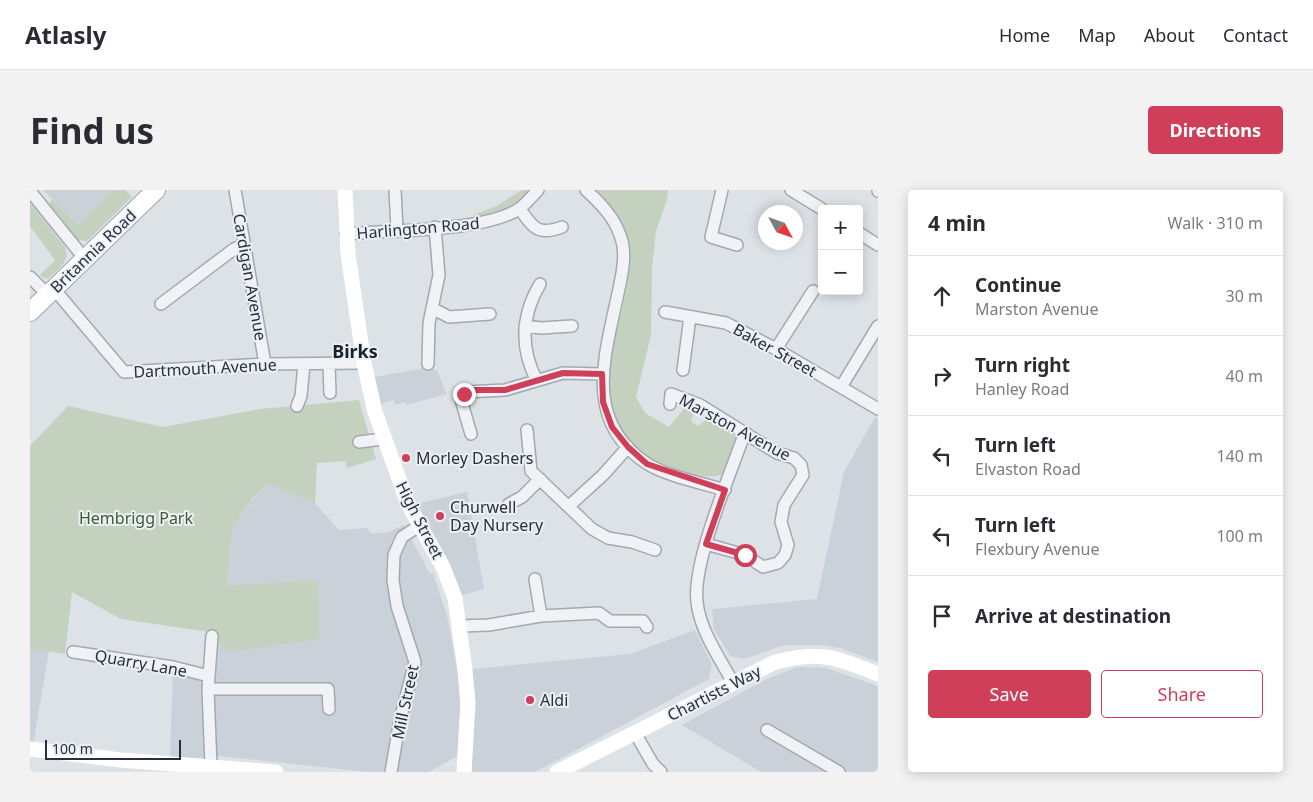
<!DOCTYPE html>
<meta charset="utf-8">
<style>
:root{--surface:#fff;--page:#f2f2f3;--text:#2b2b33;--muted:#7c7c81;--line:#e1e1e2;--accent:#cf3f5a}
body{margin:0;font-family:"Noto Sans",sans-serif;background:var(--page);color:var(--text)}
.controls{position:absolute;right:15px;top:15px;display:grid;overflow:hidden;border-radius:5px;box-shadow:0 2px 12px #0003}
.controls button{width:45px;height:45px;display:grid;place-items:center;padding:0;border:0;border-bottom:1px solid var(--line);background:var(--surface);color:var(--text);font:25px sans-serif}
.compass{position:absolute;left:728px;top:15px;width:45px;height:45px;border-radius:50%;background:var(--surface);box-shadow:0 2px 12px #0003;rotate:130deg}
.scale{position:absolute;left:15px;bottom:12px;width:136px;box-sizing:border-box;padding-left:5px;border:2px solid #26303e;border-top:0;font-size:14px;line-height:18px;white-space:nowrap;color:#26303e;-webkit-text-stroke:4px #ecf0f5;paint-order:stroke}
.stop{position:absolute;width:15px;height:15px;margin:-11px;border:4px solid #cf3f5a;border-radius:50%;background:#fff}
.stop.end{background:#cf3f5a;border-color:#fff;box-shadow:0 1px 5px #0008}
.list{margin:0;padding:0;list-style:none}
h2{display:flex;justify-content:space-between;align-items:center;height:65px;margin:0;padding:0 20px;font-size:21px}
h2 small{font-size:16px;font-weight:400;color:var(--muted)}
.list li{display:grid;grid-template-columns:32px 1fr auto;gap:15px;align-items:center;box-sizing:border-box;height:80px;padding:0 20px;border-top:1px solid var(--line)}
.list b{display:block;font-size:19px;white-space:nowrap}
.list p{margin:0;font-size:16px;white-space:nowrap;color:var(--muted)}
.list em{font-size:16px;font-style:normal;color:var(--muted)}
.actions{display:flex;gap:10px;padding:15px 20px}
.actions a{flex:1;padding:11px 0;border:1px solid var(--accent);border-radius:5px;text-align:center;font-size:18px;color:var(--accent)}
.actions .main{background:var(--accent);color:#fff}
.icon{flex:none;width:28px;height:28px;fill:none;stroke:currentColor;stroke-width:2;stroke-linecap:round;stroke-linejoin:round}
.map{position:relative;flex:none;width:848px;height:582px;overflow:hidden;border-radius:5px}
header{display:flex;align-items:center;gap:30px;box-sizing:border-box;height:70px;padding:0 25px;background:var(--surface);border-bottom:1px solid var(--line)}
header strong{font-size:24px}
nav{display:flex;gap:28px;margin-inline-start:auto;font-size:18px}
.intro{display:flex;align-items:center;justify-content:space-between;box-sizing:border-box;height:120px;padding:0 30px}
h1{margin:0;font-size:35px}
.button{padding:12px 22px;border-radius:5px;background:var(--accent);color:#fff;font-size:18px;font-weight:700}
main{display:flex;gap:30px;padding:0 30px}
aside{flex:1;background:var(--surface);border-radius:5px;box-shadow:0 2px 12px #0003}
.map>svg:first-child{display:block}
.built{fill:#cbd1d9}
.green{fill:#c4d1be}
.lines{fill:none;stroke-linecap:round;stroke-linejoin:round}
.street-casing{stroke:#a2a9b1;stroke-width:14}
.primary-casing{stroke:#9ca6b3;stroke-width:20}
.street{stroke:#f0f2f6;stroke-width:11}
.secondary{stroke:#fff;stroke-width:15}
.primary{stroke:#fff;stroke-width:18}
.route{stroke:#cf3f5a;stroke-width:6}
.poi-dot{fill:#cf3f5a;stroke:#ecf0f5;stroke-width:2}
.labels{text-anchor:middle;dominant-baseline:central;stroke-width:4;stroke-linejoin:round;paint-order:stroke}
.street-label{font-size:16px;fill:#26303e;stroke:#ecf0f5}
.poi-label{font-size:16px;fill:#26303e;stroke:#ecf0f5;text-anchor:start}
.park-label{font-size:16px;fill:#3c5a34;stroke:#ecf0f5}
.neighbourhood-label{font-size:18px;font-weight:bold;fill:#19212f;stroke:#ecf0f5}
</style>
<header>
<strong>Atlasly</strong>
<nav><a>Home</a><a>Map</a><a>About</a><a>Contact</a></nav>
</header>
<div class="intro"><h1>Find us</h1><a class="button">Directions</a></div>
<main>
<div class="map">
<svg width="848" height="582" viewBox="0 0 848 582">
<rect width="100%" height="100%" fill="#dde2e7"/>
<!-- built -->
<path class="built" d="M13,0H83L48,35Z
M400,177L407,181L417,204L376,215L374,212L366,215L364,210L347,215L339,188Z
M845,227L848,229V472L810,458L790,455H754L714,469L700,466L684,439L682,419L787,409L814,282Z
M241,294L285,313L309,340L337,338L341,344L359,342L374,335L400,384L403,383L417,426L429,490L430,521L427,566L399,582H339L189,566L169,568L140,567L143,477L178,486L182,446L288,390L197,397L202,339L226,305Z
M437,302L454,399L427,407L382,315Z
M665,440L682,475L679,489L505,582H442V479L600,464Z
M0,458L19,461L3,555L0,554Z
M767,477L796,478L848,496V582H731L652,535L737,489Z"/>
<!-- green -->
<path class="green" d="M83,0H95L102,7L57,51L48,50L18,16L22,9L48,35Z
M492,0H501C485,15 466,26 444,28L443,25L466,16Z
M563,0H638L637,10L626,41L622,78L621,145L606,207L615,223L639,237L658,214L665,220L661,231L668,236L679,227L684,229L708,244L702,267L693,284C674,291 656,282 638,276C620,271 603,258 593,242C555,182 608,116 598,53C594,31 579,15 563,0Z
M0,13L35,57C40,72 29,78 19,88H14L10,85L25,70L0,36Z
M329,210L346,269L317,278L315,271L287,273L285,313L240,294L225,305L202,339L197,396L288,390L289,449L197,462L179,442L91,429L42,402L35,464L0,458V256L38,216L133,237L230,219Z"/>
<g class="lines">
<!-- street casing -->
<g class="street-casing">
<path id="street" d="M205,0L235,174
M365,0L367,40
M556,0C570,13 584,27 590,45C598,64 591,89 587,108C574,169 554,231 616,273C636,286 672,293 695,300
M692,0L681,47L707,55
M761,0L792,19
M848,0V1
M0,1L54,68
M490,19C503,38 508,46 532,37
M829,43L848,55
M316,44C361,40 453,42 489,19C496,14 502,6 508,0
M0,87L18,105
M24,99L94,182L235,174L334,173
M131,114L204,59L213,55
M402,118L419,127L460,124
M635,122L696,133L746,159L848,219
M495,136L511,138L542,136
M746,159L783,101
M398,174L399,133L409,85L405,37
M299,175L300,203
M653,180L660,127
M506,189C490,157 491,126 510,94
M811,197L848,136
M640,214L641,204L670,215L747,263L764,268L771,275L773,285L754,315L751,332L758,355L755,365L748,373L733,377L715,365L676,354
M267,216L271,206L274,174
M497,240L501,281L562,339L578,348L602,352L625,360
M441,244L432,213L436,202L475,200L533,183L572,184
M329,252L353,249
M479,314L492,307L510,289
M539,316L573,285L598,257
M505,389L511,426
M430,436L459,435L511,426L569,423L580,431H613L617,437
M43,462L143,477L179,486
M703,493C690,468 670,441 667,412C662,372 701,283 715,242
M178,499H298L299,519
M737,540L809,582
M605,543L623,574L631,582
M181,576L178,499L182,446
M361,582L370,530L385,472L367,416L363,390L364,365L372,347L389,336"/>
</g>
<!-- primary casing -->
<g class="primary-casing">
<path id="primary" d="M0,122L126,0"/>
</g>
<!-- street -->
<use href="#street" class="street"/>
<!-- secondary -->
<path class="secondary" d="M315,0L318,64L334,173L345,222L378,314L413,377L425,408L435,480L438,513L434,582
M0,559L91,570L246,582
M527,582L743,473C789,460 804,467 848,484"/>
<!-- primary -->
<use href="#primary" class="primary"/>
</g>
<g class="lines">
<!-- route -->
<path class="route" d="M434,204L440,200H475L533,183L572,184L573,212L582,237L598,257L617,274L695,300L676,354L715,365"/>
</g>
<!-- markers -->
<g class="poi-dot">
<circle cx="376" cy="268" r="5"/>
<circle cx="410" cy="326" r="5"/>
<circle cx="500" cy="510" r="5"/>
</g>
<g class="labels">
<!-- street labels -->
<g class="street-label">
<text transform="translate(388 38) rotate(-5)">Harlington Road</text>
<text transform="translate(63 61) rotate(-44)">Britannia Road</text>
<text transform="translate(220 87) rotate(80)">Cardigan Avenue</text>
<text transform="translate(745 160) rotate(29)">Baker Street</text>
<text transform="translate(175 178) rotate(-3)">Dartmouth Avenue</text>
<text transform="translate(705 237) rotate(28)">Marston Avenue</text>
<text transform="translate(390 330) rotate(63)">High Street</text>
<text transform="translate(111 473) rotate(10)">Quarry Lane</text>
<text transform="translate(684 503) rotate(-27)">Chartists Way</text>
<text transform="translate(375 512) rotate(-78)">Mill Street</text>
</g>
<!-- poi labels -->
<g class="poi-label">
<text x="386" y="268">Morley Dashers</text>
<text x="420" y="317">Churwell<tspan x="420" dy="18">Day Nursery</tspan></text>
<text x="510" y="510">Aldi</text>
</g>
<!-- park labels -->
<g class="park-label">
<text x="106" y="328">Hembrigg Park</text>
</g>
<!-- neighbourhood labels -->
<g class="neighbourhood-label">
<text x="325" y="161">Birks</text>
</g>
</g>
</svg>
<div class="controls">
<button>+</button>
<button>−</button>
</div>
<svg class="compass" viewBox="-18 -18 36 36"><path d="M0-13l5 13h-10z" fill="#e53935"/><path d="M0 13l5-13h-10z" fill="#7c7c81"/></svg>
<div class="scale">100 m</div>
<div class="stop" style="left:715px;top:365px"></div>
<div class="stop end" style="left:434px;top:204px"></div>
</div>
<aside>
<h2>4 min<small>Walk · 310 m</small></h2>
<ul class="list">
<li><svg class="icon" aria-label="ahead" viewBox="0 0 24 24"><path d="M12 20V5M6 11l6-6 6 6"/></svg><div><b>Continue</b><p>Marston Avenue</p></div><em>30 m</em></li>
<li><svg class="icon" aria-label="right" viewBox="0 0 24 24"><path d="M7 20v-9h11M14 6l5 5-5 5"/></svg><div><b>Turn right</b><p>Hanley Road</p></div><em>40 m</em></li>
<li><svg class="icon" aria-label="left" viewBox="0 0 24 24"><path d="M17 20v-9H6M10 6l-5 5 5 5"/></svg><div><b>Turn left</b><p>Elvaston Road</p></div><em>140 m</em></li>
<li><svg class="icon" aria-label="left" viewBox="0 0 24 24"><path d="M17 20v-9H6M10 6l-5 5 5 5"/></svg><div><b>Turn left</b><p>Flexbury Avenue</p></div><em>100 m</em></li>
<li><svg class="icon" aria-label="arrive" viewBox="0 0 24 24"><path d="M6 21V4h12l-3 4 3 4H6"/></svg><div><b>Arrive at destination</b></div></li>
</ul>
<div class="actions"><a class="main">Save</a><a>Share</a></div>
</aside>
</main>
